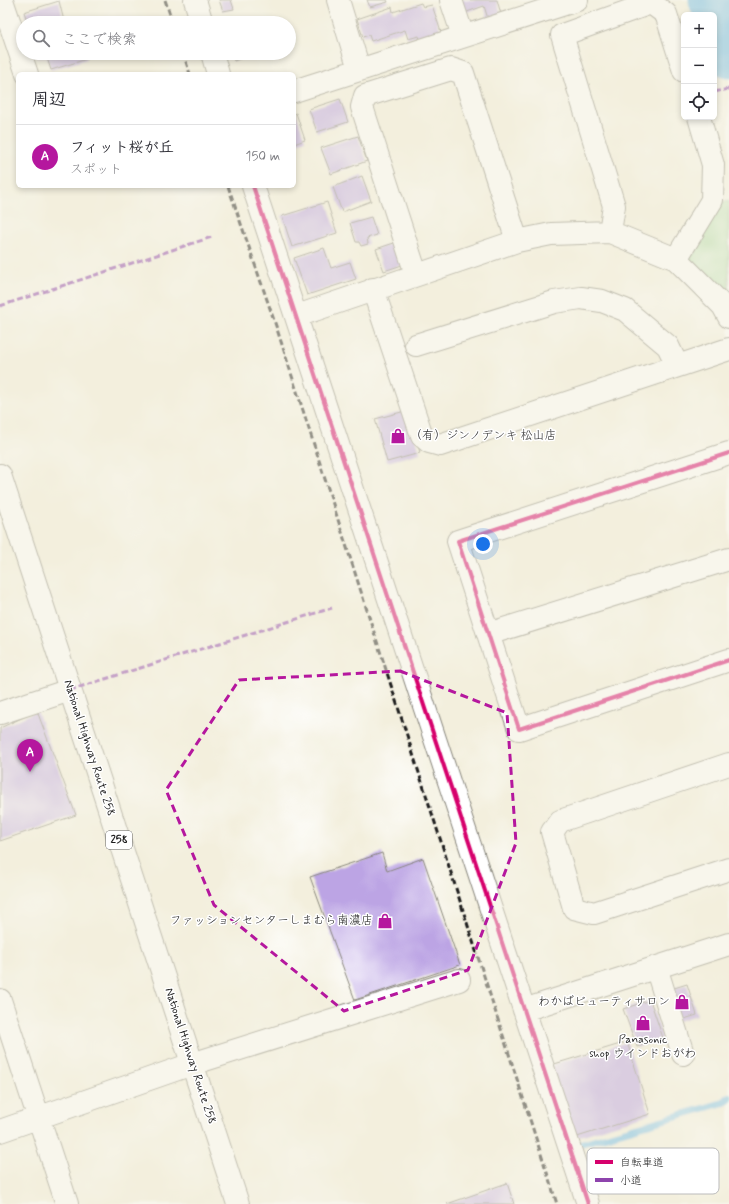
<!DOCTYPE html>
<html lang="ja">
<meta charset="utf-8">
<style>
:root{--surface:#fff;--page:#f2f2f3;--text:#2b2b33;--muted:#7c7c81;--line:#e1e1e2;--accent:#b5179e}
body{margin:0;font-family:Mynerve,"Klee One",sans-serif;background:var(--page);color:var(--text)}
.controls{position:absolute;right:12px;top:12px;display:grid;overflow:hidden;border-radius:6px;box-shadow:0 2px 6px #0003}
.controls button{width:36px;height:36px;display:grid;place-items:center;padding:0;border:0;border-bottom:1px solid var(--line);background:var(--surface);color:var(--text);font:20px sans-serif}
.you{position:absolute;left:483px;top:544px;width:14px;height:14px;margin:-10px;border:3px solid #fff;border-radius:50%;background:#1a73e8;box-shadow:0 0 0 6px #1a73e833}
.badge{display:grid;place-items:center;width:26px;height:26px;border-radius:50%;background:var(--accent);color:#fff;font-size:13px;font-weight:700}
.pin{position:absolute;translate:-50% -33px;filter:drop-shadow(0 1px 2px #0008)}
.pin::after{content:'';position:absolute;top:21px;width:14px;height:12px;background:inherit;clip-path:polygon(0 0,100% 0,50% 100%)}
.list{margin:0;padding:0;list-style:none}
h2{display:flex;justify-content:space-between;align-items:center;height:52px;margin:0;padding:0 16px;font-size:17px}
h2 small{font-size:13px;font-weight:400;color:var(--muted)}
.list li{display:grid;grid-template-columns:26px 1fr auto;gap:12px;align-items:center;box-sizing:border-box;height:64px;padding:0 16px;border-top:1px solid var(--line)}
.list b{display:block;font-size:15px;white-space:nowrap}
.list p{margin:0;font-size:13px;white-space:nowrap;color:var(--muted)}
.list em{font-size:13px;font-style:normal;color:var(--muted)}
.icon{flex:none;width:22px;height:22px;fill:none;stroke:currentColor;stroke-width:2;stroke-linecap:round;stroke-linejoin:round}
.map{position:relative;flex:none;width:729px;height:1204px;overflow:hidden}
.search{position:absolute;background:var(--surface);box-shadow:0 2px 6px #0003;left:16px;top:16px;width:280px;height:44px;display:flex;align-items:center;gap:10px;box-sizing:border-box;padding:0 14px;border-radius:22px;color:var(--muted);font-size:15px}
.panel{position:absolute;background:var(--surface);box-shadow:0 2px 6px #0003;left:16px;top:72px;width:280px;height:116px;border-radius:6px}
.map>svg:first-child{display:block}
.green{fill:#8bca80;stroke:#54734e}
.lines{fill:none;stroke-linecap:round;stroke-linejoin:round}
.stream{stroke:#6fbce9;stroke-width:7}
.river{stroke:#6fbce9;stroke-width:41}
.building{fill:#bca4e4}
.minor-casing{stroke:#88867c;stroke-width:24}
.highway-casing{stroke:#88867c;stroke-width:24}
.minor{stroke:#fff;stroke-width:22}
.highway{stroke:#fff;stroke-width:22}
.rail{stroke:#1c1c1c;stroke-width:3;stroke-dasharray:6 3;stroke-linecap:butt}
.quiet{stroke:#8e44ad;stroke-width:3;stroke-dasharray:6 3;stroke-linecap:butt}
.cycleway-casing{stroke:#fff;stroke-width:6}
.cycleway{stroke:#d6006c;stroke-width:4}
.marked{fill:none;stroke:#b5179e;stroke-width:3;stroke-dasharray:8 5;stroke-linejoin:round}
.labels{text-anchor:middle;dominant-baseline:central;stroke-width:3;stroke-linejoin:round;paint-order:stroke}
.shield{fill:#fff;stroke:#606060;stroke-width:1}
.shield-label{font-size:11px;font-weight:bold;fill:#1c1c1c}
.poi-label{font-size:12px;fill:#1c1c1c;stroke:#fff;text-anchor:end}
.street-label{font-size:12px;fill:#1c1c1c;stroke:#fff}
.key{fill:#fff;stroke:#bbb;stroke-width:1}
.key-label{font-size:11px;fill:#1c1c1c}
</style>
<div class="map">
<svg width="729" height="1204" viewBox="0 0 729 1204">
<rect width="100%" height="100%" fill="#fff"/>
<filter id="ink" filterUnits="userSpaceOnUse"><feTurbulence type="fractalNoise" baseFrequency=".025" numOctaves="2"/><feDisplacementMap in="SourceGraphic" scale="8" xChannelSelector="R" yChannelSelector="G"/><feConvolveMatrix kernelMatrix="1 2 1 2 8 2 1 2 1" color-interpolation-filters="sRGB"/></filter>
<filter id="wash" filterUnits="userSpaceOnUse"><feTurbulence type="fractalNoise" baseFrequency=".012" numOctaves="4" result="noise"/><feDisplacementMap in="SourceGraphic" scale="16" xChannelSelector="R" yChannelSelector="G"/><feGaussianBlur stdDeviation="0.9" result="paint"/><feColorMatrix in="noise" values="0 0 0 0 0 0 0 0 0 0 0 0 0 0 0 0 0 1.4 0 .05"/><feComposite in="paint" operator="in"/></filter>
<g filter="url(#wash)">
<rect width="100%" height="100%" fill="#f3efdd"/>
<!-- green -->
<path class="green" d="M729,201V299L686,257L719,202Z"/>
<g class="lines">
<!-- stream -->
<path class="stream" d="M579,1144L722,1103L729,1097"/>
<!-- river -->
<path class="river" d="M709,0L729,58"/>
</g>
<g id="blocks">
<!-- building -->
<path class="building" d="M219,0H231L234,9L223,11Z
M367,0H387L388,2L370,7Z
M460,0H497L501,14L488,19L484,6L464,13Z
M59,1L64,21L28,23L24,12Z
M421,3L423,7L432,5L443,38L422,45L419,36L408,39L405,30L371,41L369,35L363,37L357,19L392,7L393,12Z
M36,53H85L87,59L51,70L47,58H37Z
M232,53H256L234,61Z
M340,99L348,122L317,132L309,109Z
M296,113L305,140L294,144V114Z
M358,136L367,161L331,174L321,148Z
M362,176L371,201L342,212L333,187Z
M327,202L337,233L292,247L282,216Z
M371,217L377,235L367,238L368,244L361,246L359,242H356L350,223Z
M397,242L405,264L384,271L376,249Z
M324,248L331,268L350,262L356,279L307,295L294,258Z
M409,410L420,453L387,462L375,419Z
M37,711L76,815L0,841V728Z
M382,853L387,871L423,858L460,965L355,1000L310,877Z
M687,984L697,1015L678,1021L668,990Z
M650,1000L663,1038L637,1047L623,1009Z
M627,1042L650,1114L574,1138L551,1065Z
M507,1183L514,1204H447Z"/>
</g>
</g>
<g filter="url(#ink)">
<use href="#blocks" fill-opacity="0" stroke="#88867c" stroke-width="1"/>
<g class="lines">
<!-- minor casing -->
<g class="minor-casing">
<path id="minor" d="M2,0L27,74
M195,0L202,23
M338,0L359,69
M451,0L463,36
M212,53L218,74
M294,91L577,0
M253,186L588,1204
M610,232L614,206L562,35L651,3L666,14L684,71
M676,259L712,200L713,165L699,117
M416,274L362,107L365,96L451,69L463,73L517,241
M373,289L422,436L429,442L440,445L729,349
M297,316L517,241L551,234L610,232L676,259L723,306L729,317
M416,345L554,302L581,298L602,301L625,310L668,346L677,365
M729,453L458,541L519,729L729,660
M488,634L729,559
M0,713L70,690
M729,764L560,821L552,832L574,908L594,913L729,869
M656,967L683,1054
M0,1000L67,1204
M524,1010L729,944
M0,1131L192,1064L459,980"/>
</g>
<!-- highway casing -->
<g class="highway-casing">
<path id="highway" d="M0,475L238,1204"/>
</g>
<!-- minor -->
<use href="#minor" class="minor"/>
<!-- highway -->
<use href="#highway" class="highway"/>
<!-- rail -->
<path class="rail" d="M165,0L173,23
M183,53L190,74
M228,186L276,326L557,1204"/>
<!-- quiet -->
<path class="quiet" d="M714,92L729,89
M0,306L212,237
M70,690L332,608"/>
<!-- cycleway casing -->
<g class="cycleway-casing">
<path id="cycleway" d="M253,186L588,1204
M729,453L458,541L519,729L729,660"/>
</g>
<!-- cycleway -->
<use href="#cycleway" class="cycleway"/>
</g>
</g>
<!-- marked area -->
<path d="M0 0H729V1204H0ZM400,671L507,713L516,843L468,970L344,1011L214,905L166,790L239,680Z" fill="#f3efdd" fill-opacity=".55" fill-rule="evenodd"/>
<path class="marked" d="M400,671L507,713L516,843L468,970L344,1011L214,905L166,790L239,680Z"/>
<!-- icons -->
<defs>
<g id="shop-bare" transform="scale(1.2)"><path d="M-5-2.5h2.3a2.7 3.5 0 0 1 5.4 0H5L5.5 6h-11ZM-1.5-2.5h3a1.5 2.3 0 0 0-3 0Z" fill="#b5179e" stroke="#fff" stroke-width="2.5" paint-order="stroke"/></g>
</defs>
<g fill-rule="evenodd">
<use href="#shop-bare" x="398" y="436"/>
<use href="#shop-bare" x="385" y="921"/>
<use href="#shop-bare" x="682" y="1002"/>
<use href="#shop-bare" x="643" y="1023"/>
</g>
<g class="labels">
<!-- shield labels -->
<rect class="shield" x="106" y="831" width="26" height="18" rx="3"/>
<g class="shield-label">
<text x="119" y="840">258</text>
</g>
<!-- poi labels -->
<g class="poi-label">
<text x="410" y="436" text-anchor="start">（有）ジンノデンキ 松山店</text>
<text x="373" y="921">ファッションセンターしまむら南濃店</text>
<text x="670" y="1002">わかばビューティサロン</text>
<text x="643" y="1040" text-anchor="middle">Panasonic<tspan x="643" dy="14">shop ウインドおがわ</tspan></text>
</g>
<!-- street labels -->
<g class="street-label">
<text transform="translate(89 748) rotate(72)">National Highway Route 258</text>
<text transform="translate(190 1056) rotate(72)">National Highway Route 258</text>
</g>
</g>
<!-- legend -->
<rect x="587" y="1148" width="132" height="46" rx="6" class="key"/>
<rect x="595" y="1160" width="18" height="4" fill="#d6006c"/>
<rect x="595" y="1178" width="18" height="4" fill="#8e44ad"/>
<g class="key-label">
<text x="620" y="1166">自転車道</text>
<text x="620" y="1184">小道</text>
</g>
</svg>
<div class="controls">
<button>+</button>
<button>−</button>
<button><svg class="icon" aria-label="locate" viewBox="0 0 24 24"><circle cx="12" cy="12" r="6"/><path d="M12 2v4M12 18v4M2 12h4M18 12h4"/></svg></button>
</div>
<div class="you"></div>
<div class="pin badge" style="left:30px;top:772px">A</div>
<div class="search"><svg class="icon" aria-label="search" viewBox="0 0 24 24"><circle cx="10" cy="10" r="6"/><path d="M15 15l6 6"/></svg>ここで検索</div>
<section class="panel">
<h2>周辺<small></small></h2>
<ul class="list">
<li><span class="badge">A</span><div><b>フィット桜が丘</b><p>スポット</p></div><em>150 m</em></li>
</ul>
</section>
</div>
